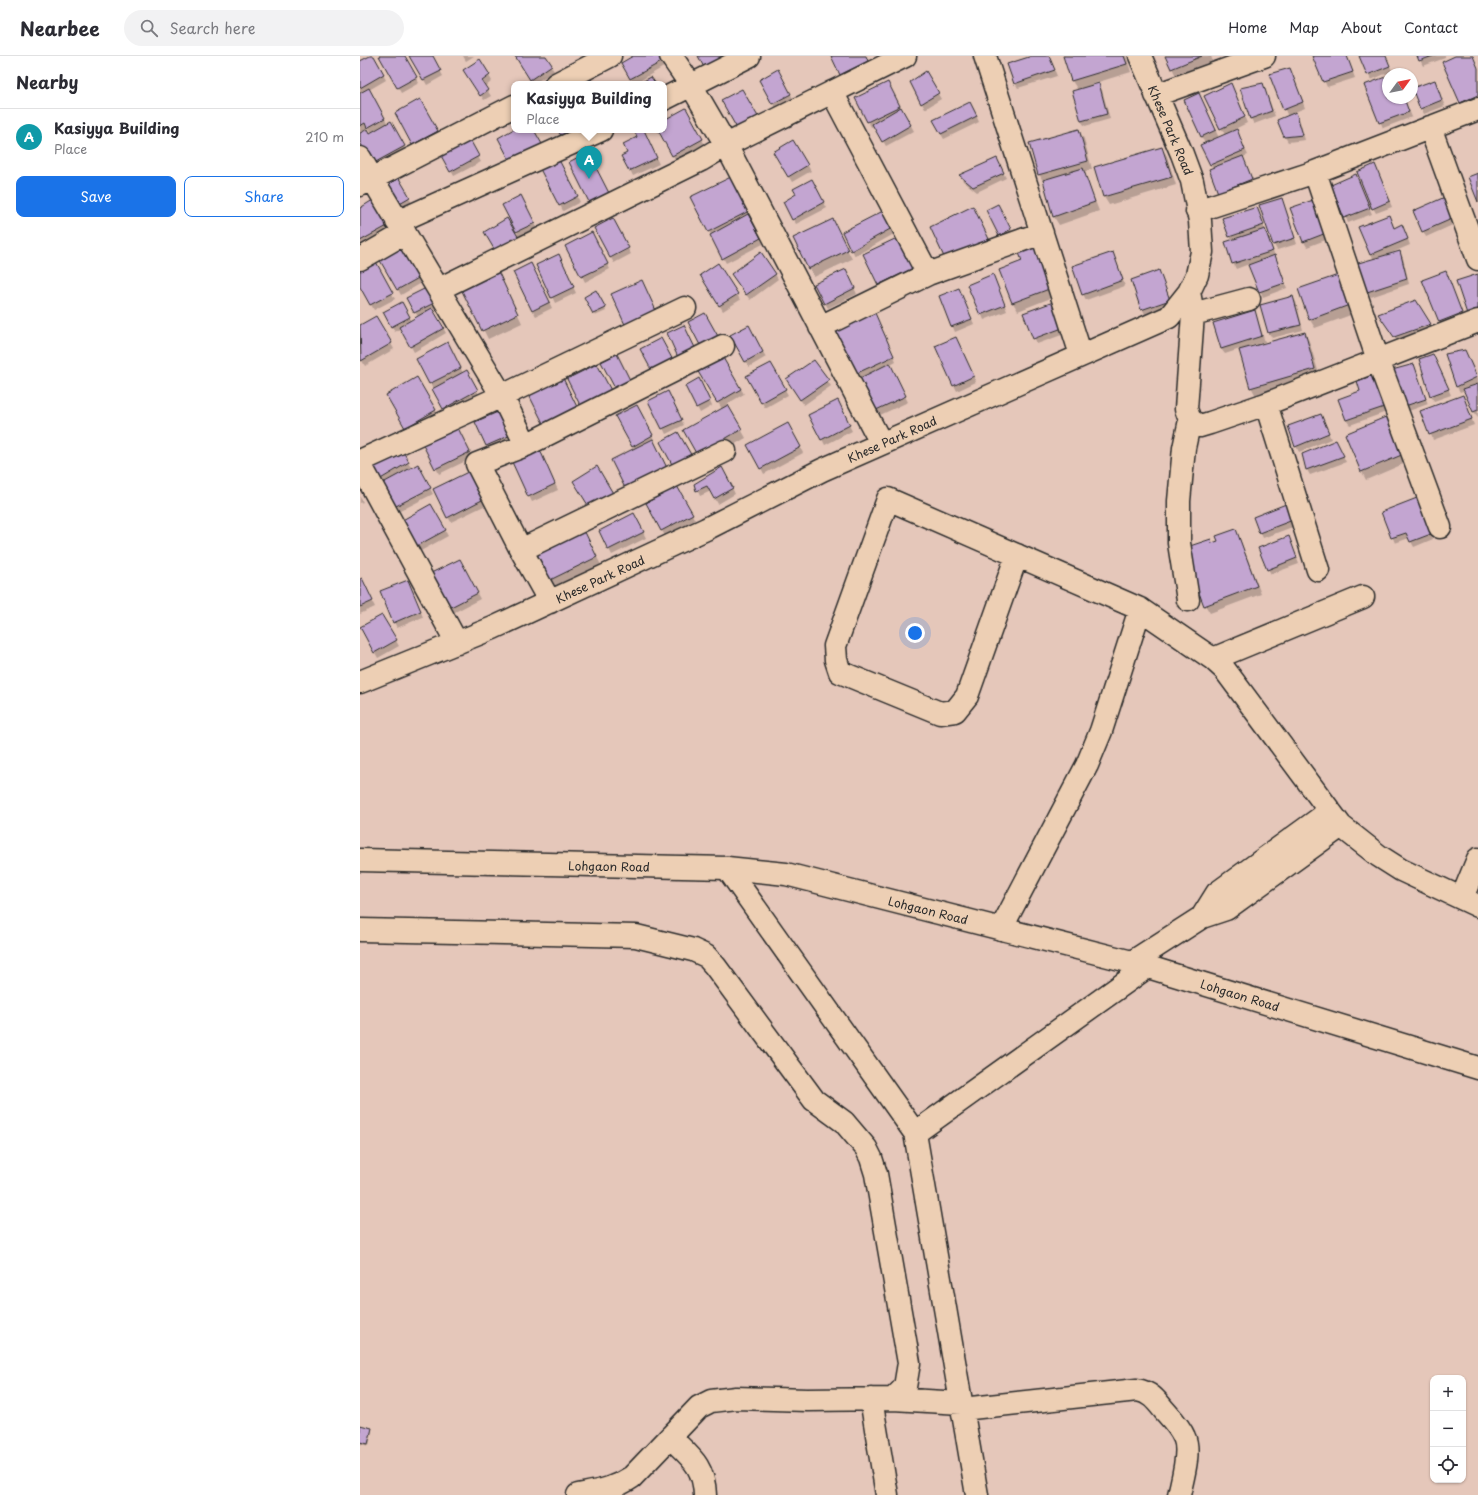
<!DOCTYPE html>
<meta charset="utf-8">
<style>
:root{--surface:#fff;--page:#f2f2f3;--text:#2b2b33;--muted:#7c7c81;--line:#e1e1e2;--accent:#1a73e8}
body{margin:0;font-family:"Playpen Sans",sans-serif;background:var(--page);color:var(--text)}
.controls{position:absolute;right:12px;bottom:12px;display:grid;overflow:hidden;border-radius:8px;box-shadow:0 1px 3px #0004}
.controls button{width:36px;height:36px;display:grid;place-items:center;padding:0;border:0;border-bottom:1px solid var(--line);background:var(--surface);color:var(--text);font:20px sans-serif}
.compass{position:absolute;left:1022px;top:12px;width:36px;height:36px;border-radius:50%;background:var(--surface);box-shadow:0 1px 3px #0004;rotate:57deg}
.you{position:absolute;left:555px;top:577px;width:14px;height:14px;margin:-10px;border:3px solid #fff;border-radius:50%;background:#1a73e8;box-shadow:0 0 0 6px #1a73e833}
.badge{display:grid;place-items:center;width:26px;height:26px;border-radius:50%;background:var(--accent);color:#fff;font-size:13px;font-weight:700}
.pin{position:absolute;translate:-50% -33px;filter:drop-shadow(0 1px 2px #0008)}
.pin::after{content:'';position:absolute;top:21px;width:14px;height:12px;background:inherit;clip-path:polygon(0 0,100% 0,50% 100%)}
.popup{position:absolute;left:151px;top:25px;width:156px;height:52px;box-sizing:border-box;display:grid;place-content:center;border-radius:8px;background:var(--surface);filter:drop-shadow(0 1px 3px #0005);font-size:13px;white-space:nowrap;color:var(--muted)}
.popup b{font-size:15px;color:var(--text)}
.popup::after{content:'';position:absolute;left:50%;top:100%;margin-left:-8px;border:8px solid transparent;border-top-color:var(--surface)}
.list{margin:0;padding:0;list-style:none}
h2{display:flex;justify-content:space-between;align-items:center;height:52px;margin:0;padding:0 16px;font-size:17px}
h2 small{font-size:13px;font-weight:400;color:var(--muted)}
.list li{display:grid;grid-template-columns:26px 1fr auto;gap:12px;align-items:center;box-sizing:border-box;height:56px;padding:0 16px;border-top:1px solid var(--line)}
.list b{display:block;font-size:15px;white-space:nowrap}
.list p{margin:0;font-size:13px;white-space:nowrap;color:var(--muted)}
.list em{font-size:13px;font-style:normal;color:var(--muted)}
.actions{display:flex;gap:8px;padding:12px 16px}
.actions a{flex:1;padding:9px 0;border:1px solid var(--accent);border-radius:8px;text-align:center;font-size:14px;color:var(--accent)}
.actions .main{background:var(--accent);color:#fff}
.icon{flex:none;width:22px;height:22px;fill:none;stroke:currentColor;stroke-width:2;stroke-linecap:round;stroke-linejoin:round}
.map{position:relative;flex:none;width:1118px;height:1439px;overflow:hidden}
header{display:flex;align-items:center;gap:24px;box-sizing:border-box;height:56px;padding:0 20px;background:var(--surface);border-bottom:1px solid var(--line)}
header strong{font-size:19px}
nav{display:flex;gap:22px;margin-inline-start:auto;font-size:14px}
.search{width:280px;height:36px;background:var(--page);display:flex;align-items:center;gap:10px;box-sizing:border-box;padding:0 14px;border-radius:22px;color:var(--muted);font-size:15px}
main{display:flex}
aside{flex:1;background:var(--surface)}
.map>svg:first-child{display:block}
.shadow{fill:#0003;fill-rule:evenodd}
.building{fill:#c3a5d1;stroke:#2b2b2b}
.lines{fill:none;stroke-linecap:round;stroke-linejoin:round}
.minor-casing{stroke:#2b2b2b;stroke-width:25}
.major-casing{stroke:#2b2b2b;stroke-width:25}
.minor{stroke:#edcfb4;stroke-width:22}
.major{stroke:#edcfb4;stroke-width:22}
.labels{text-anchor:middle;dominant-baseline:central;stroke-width:3;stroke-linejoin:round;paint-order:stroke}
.street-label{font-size:12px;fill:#2b2b2b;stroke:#edcfb4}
</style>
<header>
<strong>Nearbee</strong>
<div class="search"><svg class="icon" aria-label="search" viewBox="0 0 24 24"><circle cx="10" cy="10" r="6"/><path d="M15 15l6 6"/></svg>Search here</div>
<nav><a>Home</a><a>Map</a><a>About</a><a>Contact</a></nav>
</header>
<main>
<aside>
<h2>Nearby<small></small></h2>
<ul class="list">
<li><span class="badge" style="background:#0f9aa8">A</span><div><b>Kasiyya Building</b><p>Place</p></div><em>210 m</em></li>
</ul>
<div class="actions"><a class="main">Save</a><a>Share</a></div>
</aside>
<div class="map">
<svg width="1118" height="1439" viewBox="0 0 1118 1439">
<rect width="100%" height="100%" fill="#e5c7ba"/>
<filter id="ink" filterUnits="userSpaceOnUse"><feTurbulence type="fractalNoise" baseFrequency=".025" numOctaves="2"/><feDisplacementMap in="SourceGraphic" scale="8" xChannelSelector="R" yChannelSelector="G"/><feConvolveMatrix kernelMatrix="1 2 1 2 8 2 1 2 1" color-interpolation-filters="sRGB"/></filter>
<g filter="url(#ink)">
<!-- shadow -->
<path class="shadow" d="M12,0H13L26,24L9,34L28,68L30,66L47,96L16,113L0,84V6ZM9,72L12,77L9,78L7,73Z
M20,0H44L59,27L41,37Z
M50,0H72L83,20L67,29Z
M103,0H114L106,5Z
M155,0H185L194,15L173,28Z
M275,0H302L307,9L274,28L263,7Z
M472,0H505L510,10L484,24Z
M676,0H689L697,20L658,32L655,27Z
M704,0H766L771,16L732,28L733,30L739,29L742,34L750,63L725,70L721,65L718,34L712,25Z
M806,0H851L853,6L816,20Z
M953,0H987L995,22L967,31Z
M1000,0H1026L1032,15L1011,24Z
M1058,0H1085V2L1063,10Z
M1097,0L1118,13V46L1104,52L1100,47Z
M120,4L132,25L125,31L131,40L124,44L108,19Z
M418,15L434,44L416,53L400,24Z
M565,16L581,43L565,53L551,26Z
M910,18L933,19L945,52L935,56L939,62L945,84L928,86L925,81L928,61Z
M1028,21V42H1044L1052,61L1023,72L1006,30Z
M1074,25L1085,50L1064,58L1061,52Z
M903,28L915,60L894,68L891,63L881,33Z
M530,32L554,75L526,90L514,70L511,71L496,42Z
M873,34L887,67L875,73L888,99L883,101L895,129L862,141L853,113L842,89L845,88L825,44H842L859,82L865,79L845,40Z
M60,45L80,81L56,94L37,57Z
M613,52L619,66L584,83L581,78Z
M326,53L345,89L316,105L299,74H304V65Z
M281,74H283L285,79L299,108L273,120L263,100L268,97L279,82Z
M719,74L724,83L732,113L724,116L739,155L699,169L694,161L684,127L679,118Z
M107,82L121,106L94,120L81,96Z
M433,85L451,115L432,126L414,96Z
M802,92L807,100L816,129L749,149L744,141L736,112Z
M636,103L646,122L617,136L603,125L600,120Z
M202,110L220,146L203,155L200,149Z
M35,113L41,123L39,125L52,147L42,153L29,131Z
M1017,115L1032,151L1016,157L1013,152Z
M375,120L396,162L391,165L403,188L366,207L349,175Z
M996,120L1012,158L988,167L972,129Z
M451,124L467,152L436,168L424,147L438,139Z
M961,142L976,180L947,191L944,186Z
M1085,142L1097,167L1066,181L1054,156Z
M921,143L924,149L937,188L917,194L914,189L901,150Z
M163,146L177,173L163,190L147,163L157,178L158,177L144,149Z
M897,152L927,232L903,241L889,208L876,213L873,207L872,185L870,180Z
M0,153L33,173L0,192Z
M641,154L654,179L643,184L640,179Z
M523,157L534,178L495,200L483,176Z
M617,160L632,191L586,203Z
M1031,166L1034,172L1045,175L1050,189L1024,200V201L1040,197L1043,202L1049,228L1011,241L1008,235L1014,204L1011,198Z
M477,173L492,203L454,221L434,183Z
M538,182L556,218L522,234L504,198Z
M234,183L250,213L225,226L207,190Z
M44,188L65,225L41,239L20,202Z
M268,193L271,198L254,207L251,202Z
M753,197L765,230L726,244L723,238Z
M201,205L216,237L195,247L177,209Z
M14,206L35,243L14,254L0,229Z
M663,206L701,238L658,255L653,247Z
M174,214L192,252L176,260L173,255Z
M799,215L812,250L785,259L772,225Z
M1086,216L1104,262L1083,271L1080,265Z
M415,218L418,223L390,244L375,223Z
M488,219L497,238L468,252L465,247Z
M980,219L996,257L955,272L950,264L939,234Z
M142,225L162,267L128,283L103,233Z
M344,225L377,238L380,244L363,255Z
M635,225L647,255L624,264L609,229Z
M66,233L76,252L73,254L86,277L54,296L41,272L35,276L24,256L42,247L51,265L58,261L48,242Z
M599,233L614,268L595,276L580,241Z
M236,235L246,255L235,260L225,241Z
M933,241L936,246L943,274L912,282L909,277L901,249Z
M1056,245L1073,273L1038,286L1022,263Z
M695,247L707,277L677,288L665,258Z
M894,255L897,261L905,286L890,290L891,292L944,277L949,285L960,321L896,340L891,331L880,293L865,298L861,293Z
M16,261L34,293L5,310L0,301V270Z
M517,264L536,305L529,309L548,346L518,360L496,317Z
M388,270L406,301L389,311L371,279Z
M599,287L616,326L597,335L594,329Z
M91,293L103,317L106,316L120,340L87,358L57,303Z
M1086,299L1108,301L1118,323V361L1114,356L1105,334L1100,336L1097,331Z
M362,301L384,338L367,348L386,382L343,406L362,353L338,315Z
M454,305L471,330L444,349L430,329Z
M1076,305L1091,339L1074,345L1071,340Z
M411,308L428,339L405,352L388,321Z
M1053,309L1068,348L1046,356L1033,314Z
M57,322L78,359L49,376L28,339Z
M342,328L352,350L340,357L337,351Z
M1001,336L1032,354L990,369L986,364Z
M1103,340L1114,369L1073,384L1062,355Z
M310,342L324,369L306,378L289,345Z
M276,350L295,385L274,393L257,360Z
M480,351L492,375L465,389L450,360Z
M139,356L153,385L130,395L117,366Z
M1028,361L1048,406L1006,424L1002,416Z
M963,364L971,383L939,396L936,390Z
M428,368L443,397L404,418L401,412Z
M99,377L112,402L79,418L64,388Z
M979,391L986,406L950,419L947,414Z
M39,392L52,413L58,409L73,438L40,455L25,427L23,428L11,408Z
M182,400L198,434L172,446L169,440Z
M110,417L126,449L91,466L88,461Z
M365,417L375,438L358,448L351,435L340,440L335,429Z
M317,431L335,464L305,480L287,448Z
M0,441L3,446L0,447Z
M1059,448L1073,483L1054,491L1049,482L1035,487L1022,456Z
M71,449L88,480L57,497L40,466Z
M926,449L935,470L903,482L894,462Z
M277,464L286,482L252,499L240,476Z
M875,474L880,483L901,538L850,557L845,549L850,484L853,488Z
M929,481L939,508L911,518L908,513Z
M227,482L241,509L195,532L191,524Z
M102,509L120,543L93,557L90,551Z
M0,524L4,529L15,551L0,558Z
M50,530L63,561L37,572L34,566Z
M22,560L39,590L18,602L1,572Z
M0,1370L11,1373L12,1375L9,1390L0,1388Z"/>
<!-- building -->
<path class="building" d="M10,0H14L24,18L0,32V5Z
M19,0H45L57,21L37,32Z
M49,0H73L81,15L63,24Z
M155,0H186L192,9L170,24Z
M273,0H303L305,4L270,23L261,7Z
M338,0H372L346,15Z
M471,0H506L508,5L480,19Z
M672,0H689L695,14L654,28L647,8Z
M703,0H764L767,8L711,25Z
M805,0H842L811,13Z
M952,0H987L993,16L963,26Z
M999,0H1026L1030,10L1007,19Z
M1057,0H1073L1059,5Z
M1095,0H1113L1118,12V39L1100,47L1082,6Z
M120,3L130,19L122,25L128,34L120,40L103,14Z
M930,12L943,46L923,54L909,18Z
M418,13L431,38L412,48L399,24Z
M566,15L579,37L561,48L550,26Z
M228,19L234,28H213Z
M1028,20V42H1044L1049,56L1019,67L1004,29Z
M291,21L296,28H278Z
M1075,24L1082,44L1060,53L1052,32Z
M528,26L540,50L507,66L495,42Z
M739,27L747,58L721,65L712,35Z
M871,27L885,61L860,73L844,40Z
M903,27L912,55L890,63L880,32Z
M9,32L25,62L7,72L5,67L0,70V37Z
M382,33L400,64L379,76L361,44Z
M839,37L856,74L841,81L824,44Z
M60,43L78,75L52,89L35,57Z
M610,46L617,60L581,78L573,64Z
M541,51L551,69L522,86L512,68Z
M326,52L343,83L312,100L298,74H304V64Z
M936,56L943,79L924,81L917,64Z
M31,65L45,90L12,108L0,86V77L8,73L10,77Z
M154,73L174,74L182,88L150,105L138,82Z
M719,73L728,105L678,119L669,87Z
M877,73L885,94L850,109L840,89Z
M197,74H216L203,82Z
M278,74H284L297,102L269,115L261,100L267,97L263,88L277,81L275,76Z
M108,80L119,100L90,116L79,96Z
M433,84L448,109L428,121L413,96Z
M802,91L812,121L743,141L734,111Z
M228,96L250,139L231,150L209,106Z
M883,100L892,123L858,137L849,113Z
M637,102L644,117L613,131L599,119Z
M199,104L218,140L199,150L180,113Z
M1015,108L1030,145L1012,153L997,116Z
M723,112L735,146L693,161L683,124Z
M1118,117V146L1108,121Z
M996,118L1010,152L984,162L971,129Z
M37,119L50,141L38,148L19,121Z
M375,119L393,153L348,176L330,141Z
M452,123L464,146L432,164L423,146L436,138L433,133Z
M161,139L175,167L156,176L142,149Z
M962,141L974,174L943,186L930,152Z
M1085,141L1094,162L1062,176L1053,155Z
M16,142L31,168L0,185V152Z
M922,142L935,182L913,189L899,149Z
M638,148L651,173L639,180L626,154Z
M613,150L629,183L585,203L570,171Z
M897,151L904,169L869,181L862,162Z
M523,155L532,172L491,195L482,176Z
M388,158L401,182L362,203L350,179Z
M1029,159L1034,172L1042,168L1048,183L1010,199L998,171Z
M147,162L160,184L137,198L124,176Z
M253,162L269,192L250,202L234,172Z
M473,163L488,194L448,213L433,182Z
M905,173L913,195L872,208L865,186Z
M232,176L248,208L221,221L205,190Z
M539,181L554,212L518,229L503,198Z
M681,186L697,230L652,247L639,214L662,205L658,194Z
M44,187L62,220L37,234L18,201Z
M1040,195L1047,223L1007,236L995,208Z
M401,196L416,218L386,239L371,218Z
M753,196L763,224L722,239L712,210Z
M199,198L214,231L191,242L176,209Z
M915,199L925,227L899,236L888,209Z
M15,204L33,237L10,249L0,231V212Z
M171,207L190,246L172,255L153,216Z
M358,207L378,238L359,250L340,219Z
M486,213L495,232L464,248L454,228Z
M799,214L810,244L781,254L771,224Z
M138,215L158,258L122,275L101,233Z
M1086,215L1102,257L1079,266L1062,224Z
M633,218L645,249L620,259L607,229Z
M981,218L992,248L949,264L938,233Z
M1118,218V254L1107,258L1096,225Z
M282,224L298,259L267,273L251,238Z
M66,232L74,247L54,257L46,242Z
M599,232L612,263L591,271L579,240Z
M236,234L246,252L233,258L224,241Z
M933,240L941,269L908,277L900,249Z
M1056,244L1071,268L1034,281L1018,258Z
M696,245L705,271L673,283L663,257Z
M42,246L50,261L31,271L23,256Z
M72,252L84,272L50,291L39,271Z
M895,254L902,280L861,293L853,267Z
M345,257L359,282L341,291L328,266Z
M515,257L534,300L495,318L476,275Z
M16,260L32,287L1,305L0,269Z
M324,269L339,300L321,308L307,277Z
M389,269L403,296L385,306L370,279Z
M945,276L955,313L890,332L879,294Z
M596,281L614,320L593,330L575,290Z
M301,282L315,308L294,319L280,293Z
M88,286L101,312L69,328L56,303Z
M1105,294L1117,321L1096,331L1085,298Z
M257,298L272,328L257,336L241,306Z
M1073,298L1089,333L1070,340L1059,303Z
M362,300L381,333L357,347L337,314Z
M454,304L469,324L440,344L426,323Z
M411,307L426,333L401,347L386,320Z
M530,307L546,340L514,355L498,323Z
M237,308L254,340L223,355L207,323Z
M1054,308L1066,343L1042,351L1032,314Z
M107,314L118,334L83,353L72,333Z
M200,316L219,355L185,371L166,333Z
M1019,317L1030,349L986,364L978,343L1000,335L997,325Z
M57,321L76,354L45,372L26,339Z
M339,322L350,345L336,352L325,330Z
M1118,328V354L1113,356L1103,333Z
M308,335L322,364L302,373L288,345Z
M1103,339L1112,363L1069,379L1060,355Z
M478,344L490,369L461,384L448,359Z
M277,349L293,379L272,391L255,360Z
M368,349L382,373L337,399L323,374Z
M140,355L151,379L126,390L115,366Z
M961,358L969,377L935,391L928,370Z
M1028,360L1044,398L1001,416L985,378Z
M428,367L441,391L400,413L387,389Z
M97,370L110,396L75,413L62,387Z
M318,376L333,402L314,412L300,386Z
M293,383L309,416L267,436L251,404Z
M976,384L984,400L946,414L942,398Z
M40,390L49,406L19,424L10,408Z
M180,394L195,428L168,441L152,406Z
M58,408L71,432L36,450L23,427Z
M237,410L254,439L231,454L213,425Z
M362,411L373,432L354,443L347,430L336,435L334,428Z
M110,415L124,443L87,462L73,433Z
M317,430L333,458L301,475L286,447Z
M1057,442L1071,478L1050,486L1046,477L1031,482L1021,456Z
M71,448L86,474L53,492L39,466Z
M926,448L933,464L899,477L893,461Z
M274,457L284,476L248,494L239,475Z
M223,472L237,501L190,524L176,496Z
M876,473L897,530L844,550L824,497L830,490L851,483L852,487L858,485L856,480Z
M929,480L937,502L907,514L898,492Z
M100,503L118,537L89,552L71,517Z
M2,522L13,545L0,551V523Z
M48,524L61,555L33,567L20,535Z
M22,559L37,584L14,597L0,571Z
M0,1369L12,1372L8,1388L0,1386Z"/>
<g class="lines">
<!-- minor casing -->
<g class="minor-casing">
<path id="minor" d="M311,0L331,29L366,89L521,387
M625,0L721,299
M196,28L250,0
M472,36L568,218
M796,39L904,0
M304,43L389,0
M1070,71L1118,203
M0,102L142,340L166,389
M955,116L1018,304L1080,471
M0,129L154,50
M837,155L955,116L1118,53
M37,166L241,74
M0,203L45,177
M79,233L341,104L366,89L545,0
M833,258L889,243
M460,271L568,218L682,177
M906,348L958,514
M830,364L840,370L850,367L906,348L1118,265
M0,405L142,340L325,252
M0,408L97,587
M161,494L365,395
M657,499L607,640L595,655L580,657L480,616L476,604L475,590L528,443L780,553L853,603L865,614L981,770L1019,800L1041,814L1118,850
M828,544L819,487V445L824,392L830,364L826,353L833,258L829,236
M190,546L161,494L117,408L166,389L363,290
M853,603L1003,541
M0,626L133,572L346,473L462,414L809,261L829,236L837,219L842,196L840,165L832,125L822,98L780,0
M367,812L555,1077L617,1439
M1102,842L1118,803
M842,861L857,837L970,755
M641,873L727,709L741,675L780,553
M0,874L276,880L333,894L346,900L355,910L454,1044L484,1066L506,1092L511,1102L516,1118L549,1307L545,1331L533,1343
M772,906L842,861L866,853L981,770
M555,1077L787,911
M511,1343L527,1439
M602,1353L777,1334C790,1336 796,1344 804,1354C811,1362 820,1371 824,1381C831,1395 822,1424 819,1439
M310,1381C330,1401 344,1409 345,1439
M218,1439C239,1435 254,1433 272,1421L339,1351L351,1345L376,1342L447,1344L533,1343L601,1347"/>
</g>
<!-- major casing -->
<g class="major-casing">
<path id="major" d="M0,804L367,812L426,818L772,906L1118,1012"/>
</g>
<!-- minor -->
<use href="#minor" class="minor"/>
<!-- major -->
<use href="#major" class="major"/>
</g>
</g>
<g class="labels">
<!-- street labels -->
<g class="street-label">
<text transform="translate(811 74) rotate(67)">Khese Park Road</text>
<text transform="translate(532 383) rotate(-24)">Khese Park Road</text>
<text transform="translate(240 523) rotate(-25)">Khese Park Road</text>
<text transform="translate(249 810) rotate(1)">Lohgaon Road</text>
<text transform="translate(568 854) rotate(14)">Lohgaon Road</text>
<text transform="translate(880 939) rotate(17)">Lohgaon Road</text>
</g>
</g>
</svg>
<div class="controls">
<button>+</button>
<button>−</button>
<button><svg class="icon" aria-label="locate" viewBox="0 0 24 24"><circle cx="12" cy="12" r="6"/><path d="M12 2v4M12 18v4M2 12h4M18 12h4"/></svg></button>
</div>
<svg class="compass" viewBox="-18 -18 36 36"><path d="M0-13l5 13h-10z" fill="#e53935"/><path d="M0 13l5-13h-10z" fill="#7c7c81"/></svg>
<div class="you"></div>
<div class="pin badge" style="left:229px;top:123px;background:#0f9aa8">A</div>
<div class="popup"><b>Kasiyya Building</b>Place</div>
</div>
</main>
